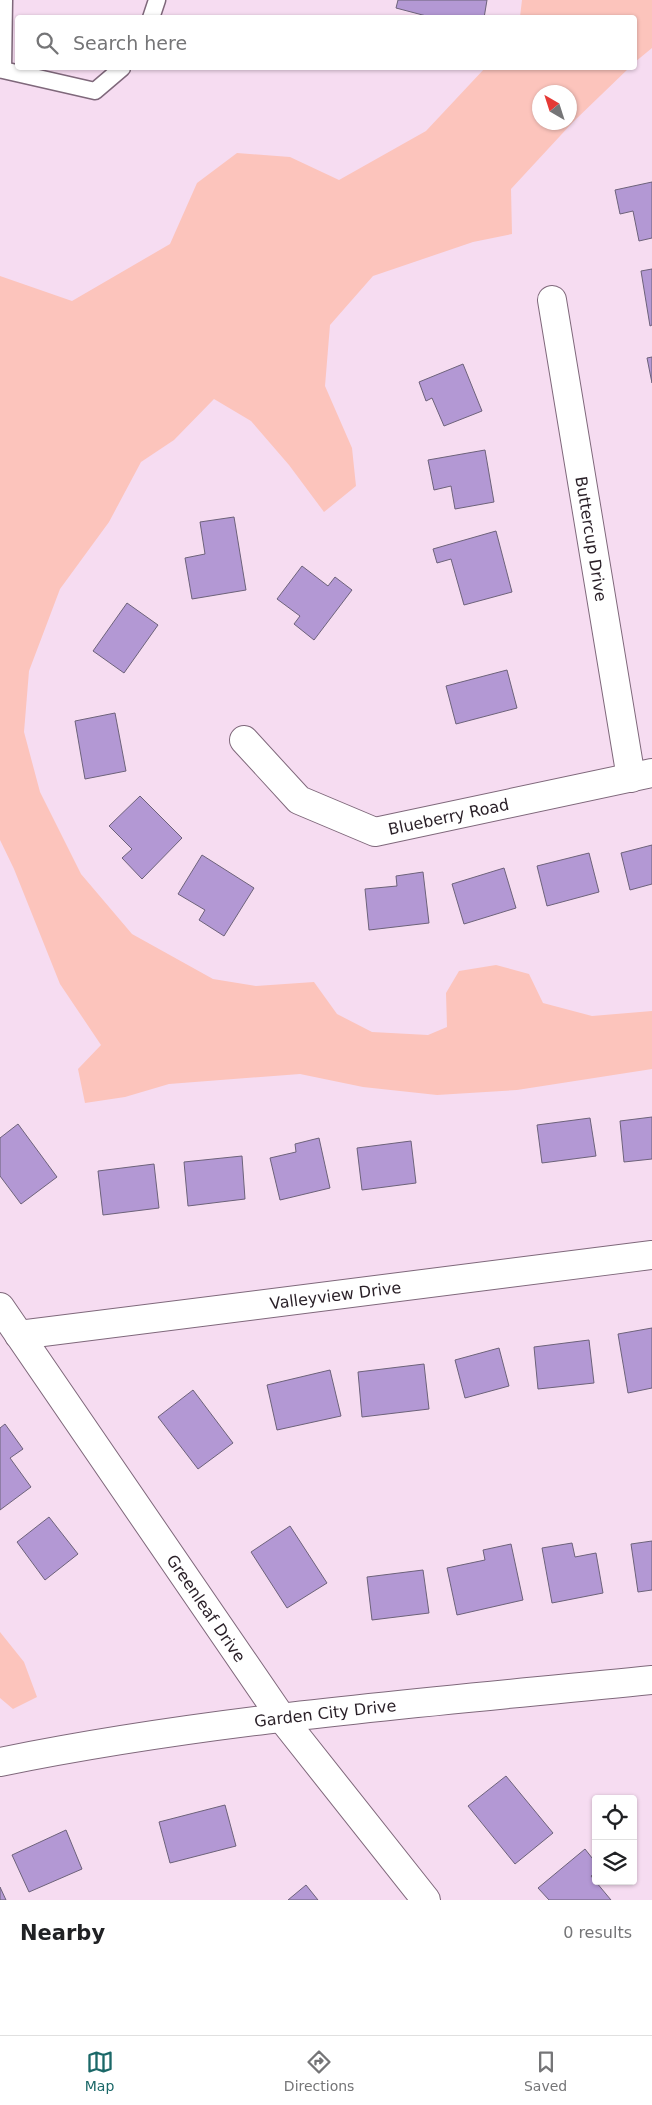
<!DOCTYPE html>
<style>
:root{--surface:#fff;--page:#f6f6f6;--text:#202124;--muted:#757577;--line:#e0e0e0;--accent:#1b6868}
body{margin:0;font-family:"DejaVu Sans",sans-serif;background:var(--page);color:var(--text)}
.controls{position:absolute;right:15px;bottom:15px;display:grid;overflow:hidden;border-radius:5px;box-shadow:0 1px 4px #0004}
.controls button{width:45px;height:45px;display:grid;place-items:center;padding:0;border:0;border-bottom:1px solid var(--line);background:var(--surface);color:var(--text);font:25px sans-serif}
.compass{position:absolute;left:532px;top:85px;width:45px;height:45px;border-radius:50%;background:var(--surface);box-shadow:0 1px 4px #0004;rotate:321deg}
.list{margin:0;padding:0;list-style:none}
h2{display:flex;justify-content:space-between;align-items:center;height:65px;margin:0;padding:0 20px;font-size:21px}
h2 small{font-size:16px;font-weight:400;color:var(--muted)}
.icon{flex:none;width:28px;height:28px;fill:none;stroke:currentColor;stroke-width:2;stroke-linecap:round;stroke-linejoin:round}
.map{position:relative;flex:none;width:652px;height:1900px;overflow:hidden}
.search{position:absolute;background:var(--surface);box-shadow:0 1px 4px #0004;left:15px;right:15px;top:15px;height:55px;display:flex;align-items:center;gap:12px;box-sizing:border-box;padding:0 18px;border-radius:5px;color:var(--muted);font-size:19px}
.sheet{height:135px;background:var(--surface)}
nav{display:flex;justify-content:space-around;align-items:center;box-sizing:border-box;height:70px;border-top:1px solid var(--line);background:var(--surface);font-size:14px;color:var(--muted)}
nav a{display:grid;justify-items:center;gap:2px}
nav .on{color:var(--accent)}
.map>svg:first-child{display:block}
.green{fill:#fcc4bc;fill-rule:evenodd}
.building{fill:#b398d4;stroke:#6d627a}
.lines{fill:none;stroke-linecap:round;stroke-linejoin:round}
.service-casing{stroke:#7f687b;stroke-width:19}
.minor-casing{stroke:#7f687b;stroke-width:30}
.tertiary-casing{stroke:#7f687b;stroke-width:30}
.service{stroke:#fff;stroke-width:16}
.minor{stroke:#fff;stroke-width:28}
.tertiary{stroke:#fff;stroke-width:28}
.labels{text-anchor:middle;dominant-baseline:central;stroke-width:4;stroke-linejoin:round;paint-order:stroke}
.street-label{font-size:16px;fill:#291f27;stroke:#fff}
</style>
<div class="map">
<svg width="652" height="1900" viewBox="0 0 652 1900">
<rect width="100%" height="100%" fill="#f6dcf1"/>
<!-- green -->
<path class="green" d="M522,0H652V48L635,62L634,18L520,17Z
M485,68H629L573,122L511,189L512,234L473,242L373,276L330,325L325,386L352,448L356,486L324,512L289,465L251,421L214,399L174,440L141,462L109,522L60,589L29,671L24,732L40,792L81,874L132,934L213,979L256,986L314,982L337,1014L372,1032L428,1035L447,1027L446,993L459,971L496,965L529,974L543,1003L592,1016L652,1011V1069L517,1090L437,1095L363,1087L300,1074L169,1084L125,1097L85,1103L78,1069L101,1045L60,984L14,869L0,840V276L72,301L170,244L197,183L237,153L290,157L339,180L426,131ZM570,92V122H540V92Z
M0,1632L24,1662L37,1697L13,1709L0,1698Z"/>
<!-- building -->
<path class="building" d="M398,0H487L484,18H434L396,8Z
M652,182V238L639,241L633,211L620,214L615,190Z
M652,269V325L650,326L641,271Z
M652,357V383L647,358Z
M463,364L482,411L444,426L432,398L426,401L419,382Z
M485,450L494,502L455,509L451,486L434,490L428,460Z
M234,517L246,590L192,599L185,558L205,554L200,522Z
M496,531L512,592L464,605L451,559L437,563L433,549Z
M302,566L328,586L335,577L352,590L314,640L294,624L300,616L277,599Z
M127,603L158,625L124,673L93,651Z
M507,670L517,708L456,724L446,686Z
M115,713L126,771L85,779L75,721Z
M140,796L182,838L142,879L122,858L132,849L109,826Z
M652,845V884L630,890L621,853Z
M589,853L599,892L547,906L537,866Z
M202,855L254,888L224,936L199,920L205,910L178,894Z
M504,868L516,908L464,924L452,884Z
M423,872L429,923L369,930L365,889L397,886L396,876Z
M652,1117V1159L624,1162L620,1121Z
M590,1118L596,1156L542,1163L537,1125Z
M18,1124L57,1177L21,1204L0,1176V1138Z
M319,1138L330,1188L280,1200L270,1158L296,1152L295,1144Z
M411,1141L416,1183L362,1190L357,1148Z
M242,1156L245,1199L188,1206L184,1162Z
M154,1164L159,1208L103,1215L98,1171Z
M652,1328V1388L628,1393L618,1334Z
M589,1340L594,1383L538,1389L534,1347Z
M499,1348L509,1386L465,1398L455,1360Z
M424,1364L429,1409L362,1417L358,1372Z
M330,1370L341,1416L277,1430L267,1385Z
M193,1390L233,1443L198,1469L158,1417Z
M5,1424L23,1449L10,1458L31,1487L0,1510V1428Z
M49,1517L78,1554L45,1580L17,1542Z
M290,1526L327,1583L287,1608L251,1552Z
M652,1541V1590L638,1592L631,1544Z
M572,1543L575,1557L596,1553L603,1593L552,1603L542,1548Z
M511,1544L523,1600L457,1615L447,1568L485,1560L483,1550Z
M423,1570L429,1613L372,1620L367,1577Z
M506,1776L553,1833L515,1864L468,1806Z
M225,1805L236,1846L170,1863L159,1822Z
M66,1830L82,1869L29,1892L12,1855Z
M585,1849L596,1863V1872L591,1876L611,1900H549L538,1888Z
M306,1885L318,1900H288Z
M0,1887L6,1900H0Z"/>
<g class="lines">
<!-- service casing -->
<g class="service-casing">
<path id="service" d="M4,0L3,70L95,91L122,68
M151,18L157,0"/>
</g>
<!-- minor casing -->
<g class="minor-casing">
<g id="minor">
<path id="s1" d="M552,300L631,778"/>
<path id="s2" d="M244,740L299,800L375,832L652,773"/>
<path id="s3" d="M0,1307L281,1717L426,1900"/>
<path id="s4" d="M19,1335L652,1255"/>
</g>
</g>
<!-- tertiary casing -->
<g class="tertiary-casing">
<g id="tertiary">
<path id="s5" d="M0,1762C215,1718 434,1702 652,1680"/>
</g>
</g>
<!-- service -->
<use href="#service" class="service"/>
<!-- minor -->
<use href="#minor" class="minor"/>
<!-- tertiary -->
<use href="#tertiary" class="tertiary"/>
</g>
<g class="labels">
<!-- street labels -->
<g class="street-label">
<text stroke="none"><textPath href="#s1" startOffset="242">Buttercup Drive</textPath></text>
<text stroke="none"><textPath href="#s2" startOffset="239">Blueberry Road</textPath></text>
<text stroke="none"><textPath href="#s4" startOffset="319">Valleyview Drive</textPath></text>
<text stroke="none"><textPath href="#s3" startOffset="365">Greenleaf Drive</textPath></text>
<text stroke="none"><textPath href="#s5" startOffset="329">Garden City Drive</textPath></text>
</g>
</g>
</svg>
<div class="controls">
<button><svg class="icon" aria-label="locate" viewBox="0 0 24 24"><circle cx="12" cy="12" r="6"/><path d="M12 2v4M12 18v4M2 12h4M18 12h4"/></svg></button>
<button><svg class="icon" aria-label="layers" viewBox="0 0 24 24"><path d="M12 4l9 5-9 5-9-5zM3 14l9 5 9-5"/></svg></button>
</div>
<svg class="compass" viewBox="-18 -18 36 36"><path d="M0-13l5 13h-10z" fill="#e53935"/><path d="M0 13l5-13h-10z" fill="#757577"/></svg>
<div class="search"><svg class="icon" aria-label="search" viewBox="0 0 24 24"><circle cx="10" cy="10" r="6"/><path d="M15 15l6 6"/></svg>Search here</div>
</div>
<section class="sheet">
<h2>Nearby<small>0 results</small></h2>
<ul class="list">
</ul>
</section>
<nav>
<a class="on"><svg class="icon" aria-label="map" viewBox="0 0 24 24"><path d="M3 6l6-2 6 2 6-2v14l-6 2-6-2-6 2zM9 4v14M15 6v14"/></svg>Map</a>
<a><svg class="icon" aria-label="directions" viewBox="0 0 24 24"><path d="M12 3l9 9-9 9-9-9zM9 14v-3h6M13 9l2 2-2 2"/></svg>Directions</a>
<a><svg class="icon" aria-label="saved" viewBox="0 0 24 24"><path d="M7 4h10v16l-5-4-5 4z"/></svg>Saved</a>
</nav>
